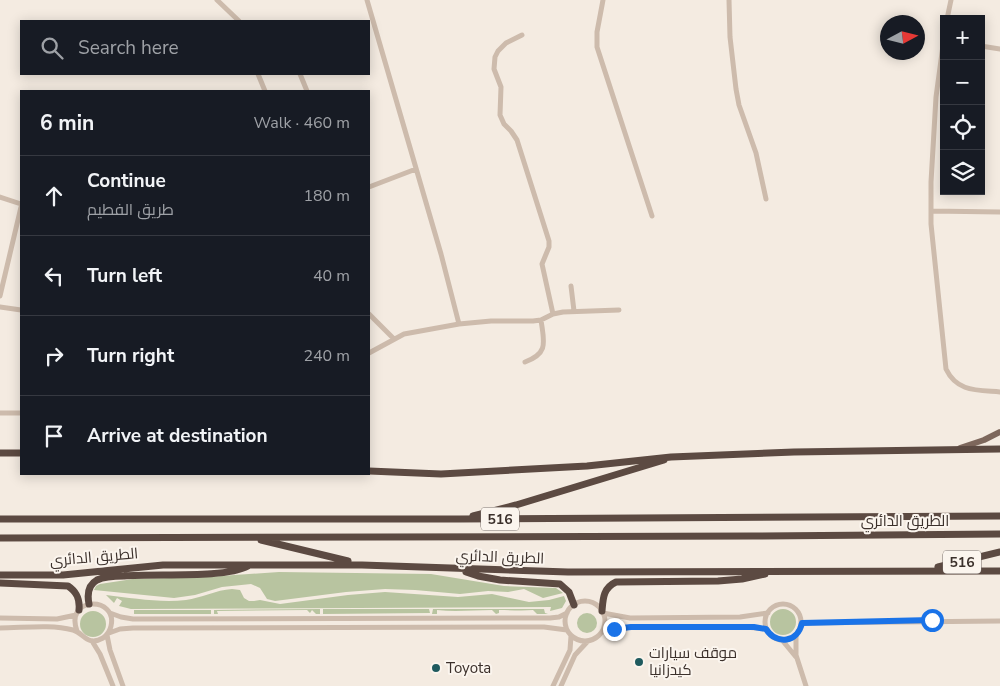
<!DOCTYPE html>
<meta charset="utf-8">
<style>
:root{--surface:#171b24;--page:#20242c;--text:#f1f3f6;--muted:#9ea1a6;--line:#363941}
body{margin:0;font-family:"Nunito Sans",Cairo,sans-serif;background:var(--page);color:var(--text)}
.controls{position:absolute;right:15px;top:15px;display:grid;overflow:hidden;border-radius:0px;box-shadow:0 2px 12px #0003}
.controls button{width:45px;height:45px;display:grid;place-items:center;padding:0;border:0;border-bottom:1px solid var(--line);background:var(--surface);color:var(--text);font:25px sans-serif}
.compass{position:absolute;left:880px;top:15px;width:45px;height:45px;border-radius:50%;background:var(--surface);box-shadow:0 2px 12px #0003;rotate:83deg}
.stop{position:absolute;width:15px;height:15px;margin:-11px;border:4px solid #1a73e8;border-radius:50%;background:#fff}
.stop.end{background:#1a73e8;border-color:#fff;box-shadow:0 1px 5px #0008}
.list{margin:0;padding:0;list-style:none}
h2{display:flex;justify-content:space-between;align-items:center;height:65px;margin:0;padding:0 20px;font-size:21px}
h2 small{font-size:16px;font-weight:400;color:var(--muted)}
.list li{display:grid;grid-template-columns:32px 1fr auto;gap:15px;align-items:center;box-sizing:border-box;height:80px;padding:0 20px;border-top:1px solid var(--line)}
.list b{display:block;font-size:19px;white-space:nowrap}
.list p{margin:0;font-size:16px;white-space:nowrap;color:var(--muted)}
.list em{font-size:16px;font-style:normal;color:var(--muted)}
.icon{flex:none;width:28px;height:28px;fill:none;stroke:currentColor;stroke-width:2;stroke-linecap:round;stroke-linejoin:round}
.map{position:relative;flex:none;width:1000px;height:686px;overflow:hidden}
.search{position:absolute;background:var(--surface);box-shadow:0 2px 12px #0003;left:20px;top:20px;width:350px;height:55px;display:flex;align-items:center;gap:12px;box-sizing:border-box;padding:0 18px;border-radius:0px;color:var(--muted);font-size:19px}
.panel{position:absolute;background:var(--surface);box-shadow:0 2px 12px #0003;left:20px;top:90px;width:350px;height:385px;border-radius:0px}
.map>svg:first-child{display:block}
.green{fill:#b8c4a0}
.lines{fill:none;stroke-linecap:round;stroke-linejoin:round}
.minor{stroke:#cdbbac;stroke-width:5}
.major{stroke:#7d675c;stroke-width:6}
.highway{stroke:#5c4a42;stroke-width:7}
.route{stroke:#1a73e8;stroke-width:6}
.poi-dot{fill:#1f5a5e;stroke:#fbf5ee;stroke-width:2}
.labels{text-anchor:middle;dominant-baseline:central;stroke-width:4;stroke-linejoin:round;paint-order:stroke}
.shield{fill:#fbf5ee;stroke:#756b66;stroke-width:1}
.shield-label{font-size:14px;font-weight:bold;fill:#3b302b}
.street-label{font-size:15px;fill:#3b302b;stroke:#fbf5ee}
.poi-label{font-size:15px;fill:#3b302b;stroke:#fbf5ee;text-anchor:start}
</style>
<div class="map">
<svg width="1000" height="686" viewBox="0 0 1000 686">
<rect width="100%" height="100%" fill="#f4ebe1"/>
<!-- green -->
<path class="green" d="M279,572L431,574L504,586L556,588L563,593L543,598L524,589L508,592L488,591L460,594L415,590L385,589L346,592L275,601L267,599L260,588L251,584L222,587L195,595L174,598L94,590L96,586L100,584L133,579L206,577Z
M232,589L240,590L244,598L249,601H254L260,600L280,604L348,595L385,592L458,597L492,594L529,602L549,600L564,596L566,601L562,608L550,611L551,607L131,609L119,606L122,601L117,598L114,603L106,595C132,598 160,603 186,600C201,598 216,590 232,589Z
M320,609V614H316L312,610L310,613L307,610L217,611L218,614H214V610Z
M323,609H429L430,613L323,614Z
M433,609H544L545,613L548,614H537L533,610C521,611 510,610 499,610V613L496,614L492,610C474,610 455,612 437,610V614H432Z
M770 622a13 13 0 1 1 26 0a13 13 0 1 1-26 0Z
M134,610H211V614H134Z
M80 624a13 13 0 1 1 26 0a13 13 0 1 1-26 0Z
M577 623a10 10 0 1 1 20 0a10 10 0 1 1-20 0Z"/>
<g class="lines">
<!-- minor -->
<path class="minor" d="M217,0L239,21
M367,0L441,254L459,324
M603,0L597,32V47L652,216
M729,0L730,37L736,89L739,105L756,153L766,199
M947,19L951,0
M522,35L506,43L498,51L495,57L494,69L501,87L500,115L504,124L511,131L517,140L549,241V247L542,264L553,314
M944,38L936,97L931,182V224L946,369C957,392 977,390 1000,392
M981,46L1000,49
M258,74L265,91
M300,74L307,91
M369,187L416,169
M0,197L21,204
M931,211L1000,212
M571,286L574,311
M0,296L21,207
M0,307L21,310
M369,314L393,338
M369,353L404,334L459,324L491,321H533L541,320L553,314L563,312L619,310
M525,362C549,353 544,342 541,320
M0,413H21
M565 621a20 20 0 1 1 40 0a20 20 0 1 1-40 0Z
M765 622a18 18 0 1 1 36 0a18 18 0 1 1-36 0Z
M110,613L121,617L133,619L550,618L559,617L567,613
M603,613L630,618L740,617L768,613
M0,618L57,619L76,615
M802,623L1000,621
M0,628C23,628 50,624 73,630C84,633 87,647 103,638C107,635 110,631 111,626C118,596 64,596 77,631
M602,632L631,627H745L767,629
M109,633L120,629L133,628L544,627L567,630
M107,635L110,650L123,686
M796,635V655L806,686
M782,640L796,657
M92,641L100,654L113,686
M553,686L570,650L571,636
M561,686L575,655L588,641"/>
<!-- major -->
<path class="major" d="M960,448L984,440L1000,432"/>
<!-- highway -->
<path class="highway" d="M0,453H21
M369,471L441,474L587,466L671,457L794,452L1000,449
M473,516L516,505L664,460
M0,519H459L1000,516
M0,538L752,536L1000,534
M261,540L348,561
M938,567L1000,552
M466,572L478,576L500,580L560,584L569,592L574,605
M0,575H63L163,565H362L568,572L1000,571
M0,583L68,586C77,592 80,599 79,610
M89,604C87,594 88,585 97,580C105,576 116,576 124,576C155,573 224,579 248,566
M602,611C603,599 603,588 616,582L718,581L742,579L765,574"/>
</g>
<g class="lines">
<!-- route -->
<path class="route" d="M614,629L631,627H754L766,629C777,646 798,642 802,623L932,620"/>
</g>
<!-- markers -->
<g class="poi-dot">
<circle cx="639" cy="662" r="5"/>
<circle cx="436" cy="668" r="5"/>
</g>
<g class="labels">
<!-- shield labels -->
<g class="shield">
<rect x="481" y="507.5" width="38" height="23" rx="4"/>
<rect x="943" y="550.5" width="38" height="23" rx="4"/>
</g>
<g class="shield-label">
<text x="500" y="519">516</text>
<text x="962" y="562">516</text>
</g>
<!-- street labels -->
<g class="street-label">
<text x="905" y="521">الطريق الدائري</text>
<text transform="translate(94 557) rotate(-5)">الطريق الدائري</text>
<text transform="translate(500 557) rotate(2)">الطريق الدائري</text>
</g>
<!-- poi labels -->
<g class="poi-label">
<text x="649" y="653">موقف سيارات<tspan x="649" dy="17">كيدزانيا</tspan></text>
<text x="446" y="668">Toyota</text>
</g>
</g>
</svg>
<div class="controls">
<button>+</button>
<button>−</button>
<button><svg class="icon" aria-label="locate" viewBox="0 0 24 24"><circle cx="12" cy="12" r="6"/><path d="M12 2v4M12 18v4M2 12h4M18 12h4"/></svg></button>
<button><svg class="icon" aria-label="layers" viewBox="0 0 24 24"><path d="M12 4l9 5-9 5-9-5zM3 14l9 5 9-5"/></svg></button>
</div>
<svg class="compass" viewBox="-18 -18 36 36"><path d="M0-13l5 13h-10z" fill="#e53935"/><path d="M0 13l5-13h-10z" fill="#9ea1a6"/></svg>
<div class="stop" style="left:932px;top:620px"></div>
<div class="stop end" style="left:614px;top:629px"></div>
<div class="search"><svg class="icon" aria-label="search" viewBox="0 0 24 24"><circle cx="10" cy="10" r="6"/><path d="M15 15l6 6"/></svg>Search here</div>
<section class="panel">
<h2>6 min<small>Walk · 460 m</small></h2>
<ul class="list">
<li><svg class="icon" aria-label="ahead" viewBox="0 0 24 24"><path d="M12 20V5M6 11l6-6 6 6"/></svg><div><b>Continue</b><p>طريق الفطيم</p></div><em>180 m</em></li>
<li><svg class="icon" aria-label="left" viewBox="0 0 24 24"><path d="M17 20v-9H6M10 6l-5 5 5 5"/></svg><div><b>Turn left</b></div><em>40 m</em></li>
<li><svg class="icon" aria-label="right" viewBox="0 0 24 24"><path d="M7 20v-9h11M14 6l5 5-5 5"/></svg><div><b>Turn right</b></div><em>240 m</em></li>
<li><svg class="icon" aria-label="arrive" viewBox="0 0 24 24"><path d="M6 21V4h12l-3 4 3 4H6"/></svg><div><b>Arrive at destination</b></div></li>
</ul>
</section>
</div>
